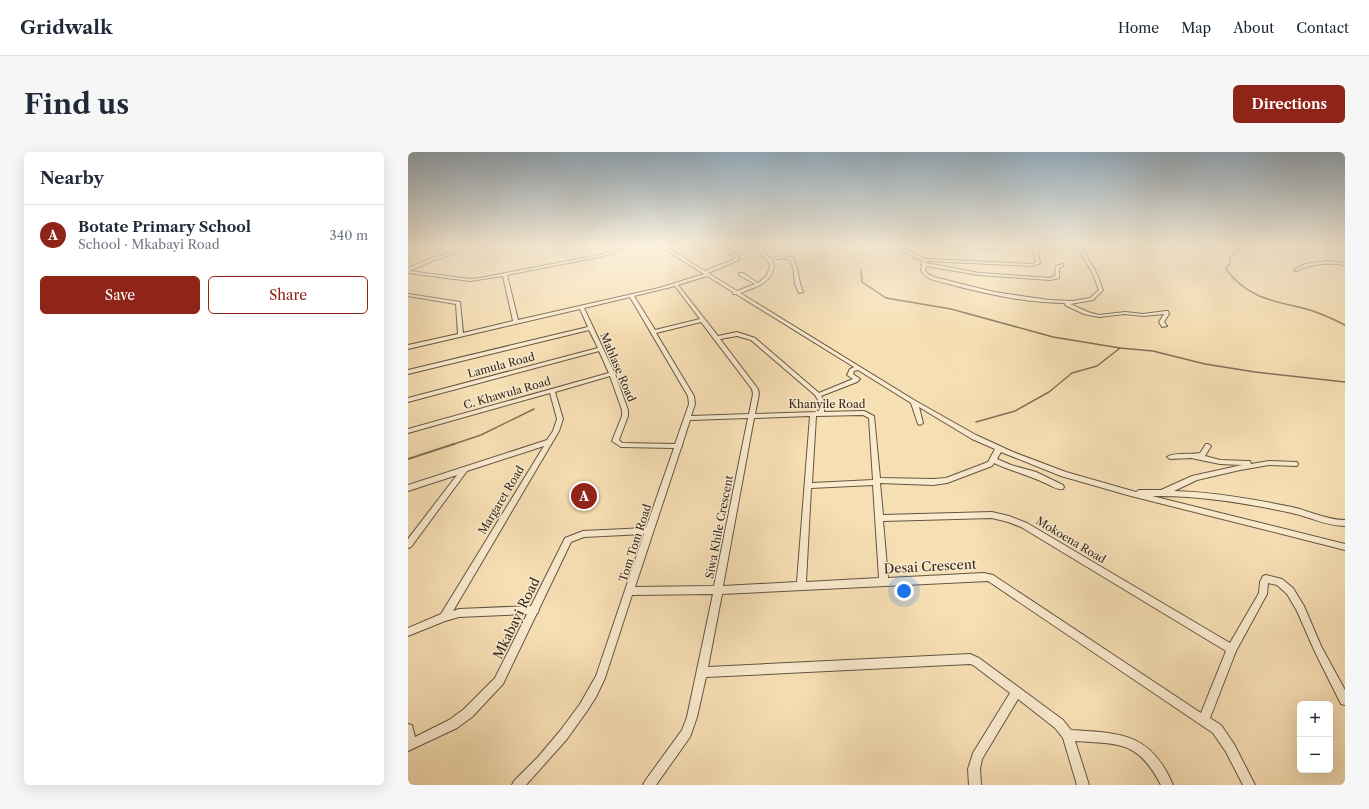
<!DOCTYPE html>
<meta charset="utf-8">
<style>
:root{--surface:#fff;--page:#f6f6f7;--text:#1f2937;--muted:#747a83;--line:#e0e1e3;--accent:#8f2418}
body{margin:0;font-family:"Libre Caslon Text",serif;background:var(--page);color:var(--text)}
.controls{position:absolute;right:12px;bottom:12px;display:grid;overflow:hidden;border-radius:6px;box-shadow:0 4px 16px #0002}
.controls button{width:36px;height:36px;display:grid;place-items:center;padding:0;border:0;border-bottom:1px solid var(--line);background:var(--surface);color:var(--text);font:20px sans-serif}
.you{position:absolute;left:496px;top:439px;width:14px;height:14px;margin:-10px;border:3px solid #fff;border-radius:50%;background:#1a73e8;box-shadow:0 0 0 6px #1a73e833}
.badge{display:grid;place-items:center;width:26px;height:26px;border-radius:50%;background:var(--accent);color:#fff;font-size:13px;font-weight:700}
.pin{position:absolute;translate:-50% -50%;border:2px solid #fff;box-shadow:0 1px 4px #0006}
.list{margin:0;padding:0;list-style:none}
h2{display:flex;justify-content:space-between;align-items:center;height:52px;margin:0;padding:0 16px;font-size:17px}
h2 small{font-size:13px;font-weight:400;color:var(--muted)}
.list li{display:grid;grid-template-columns:26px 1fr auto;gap:12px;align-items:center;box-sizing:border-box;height:60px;padding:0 16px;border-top:1px solid var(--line)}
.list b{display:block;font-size:15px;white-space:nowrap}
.list p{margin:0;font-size:13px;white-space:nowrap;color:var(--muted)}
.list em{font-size:13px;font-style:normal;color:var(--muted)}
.actions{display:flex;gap:8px;padding:12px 16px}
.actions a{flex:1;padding:9px 0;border:1px solid var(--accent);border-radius:6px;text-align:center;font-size:14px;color:var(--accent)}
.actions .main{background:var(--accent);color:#fff}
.map{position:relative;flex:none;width:937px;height:633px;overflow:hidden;border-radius:6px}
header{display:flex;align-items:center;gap:24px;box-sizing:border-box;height:56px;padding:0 20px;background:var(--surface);border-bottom:1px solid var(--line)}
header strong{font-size:19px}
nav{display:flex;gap:22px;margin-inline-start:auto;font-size:14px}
.intro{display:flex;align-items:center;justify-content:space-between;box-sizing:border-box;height:96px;padding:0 24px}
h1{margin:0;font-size:28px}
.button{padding:10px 18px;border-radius:6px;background:var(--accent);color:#fff;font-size:14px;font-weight:700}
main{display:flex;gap:24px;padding:0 24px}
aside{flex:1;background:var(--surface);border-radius:6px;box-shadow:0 4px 16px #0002}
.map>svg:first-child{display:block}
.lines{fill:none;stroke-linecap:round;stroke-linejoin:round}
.stream-far1{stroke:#807159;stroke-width:1.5}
.stream{stroke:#807159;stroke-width:2}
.minor-casing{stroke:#625643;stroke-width:2}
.minor{fill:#faeace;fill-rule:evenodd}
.labels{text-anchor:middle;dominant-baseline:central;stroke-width:3;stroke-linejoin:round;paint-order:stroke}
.street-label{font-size:11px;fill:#31281d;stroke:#faeace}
.near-street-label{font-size:13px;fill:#31281d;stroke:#faeace}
</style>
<header>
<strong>Gridwalk</strong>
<nav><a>Home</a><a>Map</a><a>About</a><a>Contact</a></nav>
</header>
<div class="intro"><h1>Find us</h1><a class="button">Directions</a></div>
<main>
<aside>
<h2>Nearby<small></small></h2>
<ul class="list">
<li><span class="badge">A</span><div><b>Botate Primary School</b><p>School · Mkabayi Road</p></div><em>340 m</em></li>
</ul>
<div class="actions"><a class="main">Save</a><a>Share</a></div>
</aside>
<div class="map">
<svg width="937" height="633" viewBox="0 0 937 633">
<rect width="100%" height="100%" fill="#f7dfb4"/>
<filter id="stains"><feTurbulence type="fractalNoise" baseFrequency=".005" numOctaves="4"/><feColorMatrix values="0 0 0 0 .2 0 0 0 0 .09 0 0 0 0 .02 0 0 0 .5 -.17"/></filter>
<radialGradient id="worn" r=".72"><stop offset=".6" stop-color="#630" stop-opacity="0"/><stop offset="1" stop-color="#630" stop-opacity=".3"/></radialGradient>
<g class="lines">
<!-- stream-far1 -->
<path class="stream-far1" d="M832,93L829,101L822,105V111L818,117C841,149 871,149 905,159C916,163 927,168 937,173
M453,118L454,130L478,146L543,157L645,185L712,196L745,199L797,212L847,220L937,230
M568,270L607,259L641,240L664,221L689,214L712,196
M43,293L73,283L126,257"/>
<!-- stream -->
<path class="stream" d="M0,307L46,292"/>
<!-- minor casing -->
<g class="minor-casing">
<path id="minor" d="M71,93H78L26,108L1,119L62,127L72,126L191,103L229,93H236L191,105L99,123L110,168L251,136L296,122L250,93H255L297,119L327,107V105L312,96L301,98L289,93H295L301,96L318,93V95H316L330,103L331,108L300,121L329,139L347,132L331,123V121H335L350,131C358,126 361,121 362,112L351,99L350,93H354L355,99L361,106L376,104L385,106C391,117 390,129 395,140L391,141L387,132L385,115L382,108L376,106L363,108L366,112C365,131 348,135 332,141L506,248L568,283L605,300L658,320L728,340L731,338H753L784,324L834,313L812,312L783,306L762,307L759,305C765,300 783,303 792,301L798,292H800L803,294L797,304L812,308L840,309H842L843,312L861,309L889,310L890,312L889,314H887L861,313L832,318L789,328L766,339C805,340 845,347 884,355C902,359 918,368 937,368V374C918,374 902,365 884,361C838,351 790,343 744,344L937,392V398L723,344L653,324L593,300L589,307L603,313L628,320L655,333L656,335L655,337C649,338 642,333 637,331C620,323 603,319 586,311L584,314L539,331L525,333L472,331L475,363L584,360L601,364L619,371L822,491L851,441L852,430L855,424L858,423L874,427L885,436L896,454L913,494L937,538V553L933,552L907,500L889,459L879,442L869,433L860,431L859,442L828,499L802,566L813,573L826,592L847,633H835L818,600L805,581L580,429L314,442L300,515L562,502L571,506L655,568L663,578C713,581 743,581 765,633H753C730,589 713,592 667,589L681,633H669L655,586L647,576L610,547L574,607L572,617L573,633H561L560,617L565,601L602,541L565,513L562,512L298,525L289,565L282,585L248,633H235L237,629L274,578L279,565L305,442L224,443L197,526L188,545L179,559L159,587L118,633H104L106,629L130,605L152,579L172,552L188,524L236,382L176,385L163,390L131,457L130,461H129L95,532L64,565L49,576L0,599V572L4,573L7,585L41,568L56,557L87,526L119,462L51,465L37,469L0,484V476L33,462L136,294L59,319L3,395L0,396V387L49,323L0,339V333L139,288L145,279L149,267L142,241L0,281V277L201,221L191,199L0,250V246L190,196L181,178L0,222V218L180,175L172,157L0,197V193L50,182L48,152L0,144V142L52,150L55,181L105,169L95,124L62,129L0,121V116L24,106ZM299,124L325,140V142H328L446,215L442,217L439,223L445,227L411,241L347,186L329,180L310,184L270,133ZM267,134L292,167L247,178L226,144ZM222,145L280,244L281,252L267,292L214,291L211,288L220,264V258L207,222L176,156ZM293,170L344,237L345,242L341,262L283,264L287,252L286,244L248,181ZM329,184L343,188L407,243L410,248V260L347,262L351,242L350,237L312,187ZM450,218L503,251L510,272L512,273L515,271L511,255L564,287L587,297L580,310L538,326L525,327L472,326L466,264L456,259L416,260V248L413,244L449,230L452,227L445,222L446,219ZM202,224L214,258V264L204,289L213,295L266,296L238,376L175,379L157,386L123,454L51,457L45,459L151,279L155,267L147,240ZM455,263L461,266L465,328L404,331L408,264ZM402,264L389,430L315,434L346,266ZM340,266L306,434L227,435L273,296L274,294V293L282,268ZM465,333L471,426L398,430L403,336ZM584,366L600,370L613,375L818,499L793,561L585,423L576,421L480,426L475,369Z
M490,93H494L496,97L518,107L625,112L628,110L624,93H628L632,111L625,114L519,109L518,111L571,121L642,126L647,124L648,114L655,112V114L651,116V126L642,128L571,123L518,114L517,118L520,122L526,125L586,140L641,148L665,149L682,146L691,138L684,120L668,93H672L688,120L695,138L685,148L662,152L680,160L691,163L717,160L735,162L758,159H760L761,162L756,170L759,174L754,175L751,170L756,162L735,164L717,162L691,165L676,162L657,153V151C620,151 584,143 548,134C539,131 527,130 519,125C516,123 515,121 513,118L514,113L513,112L515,109L493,99Z
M530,93L589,95L591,96L589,97L532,94Z
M919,109L937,111V113C918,110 905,112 888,119L886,118L897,112Z"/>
</g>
<!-- minor -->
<use href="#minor" class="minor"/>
</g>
<!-- sky -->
<linearGradient id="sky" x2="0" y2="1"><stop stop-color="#93acbf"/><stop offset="0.51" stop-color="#fbf1dd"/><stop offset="1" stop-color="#fbf1dd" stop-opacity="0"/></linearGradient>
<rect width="937" height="182" fill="url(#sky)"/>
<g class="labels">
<!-- street labels -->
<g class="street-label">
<text transform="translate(93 213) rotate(-15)">Lamula Road</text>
<text transform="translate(210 215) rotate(67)">Mahlase Road</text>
<text transform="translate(99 241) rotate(-16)">C. Khawula Road</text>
<text x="419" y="252">Khanyile Road</text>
<text transform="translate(93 348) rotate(-59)">Margaret Road</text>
<text transform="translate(311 375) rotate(-79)">Siwa Khile Crescent</text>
<text transform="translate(663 388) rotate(31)">Mokoena Road</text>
<text transform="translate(227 391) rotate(-72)">Tom Tom Road</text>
</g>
<!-- near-street labels -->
<g class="near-street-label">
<text transform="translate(522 414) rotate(-3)">Desai Crescent</text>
<text transform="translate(108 466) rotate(-64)">Mkabayi Road</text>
</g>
</g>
<rect width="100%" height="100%" filter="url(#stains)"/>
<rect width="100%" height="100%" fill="url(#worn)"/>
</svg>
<div class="controls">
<button>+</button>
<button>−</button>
</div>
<div class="you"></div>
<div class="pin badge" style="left:176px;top:344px">A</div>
</div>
</main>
